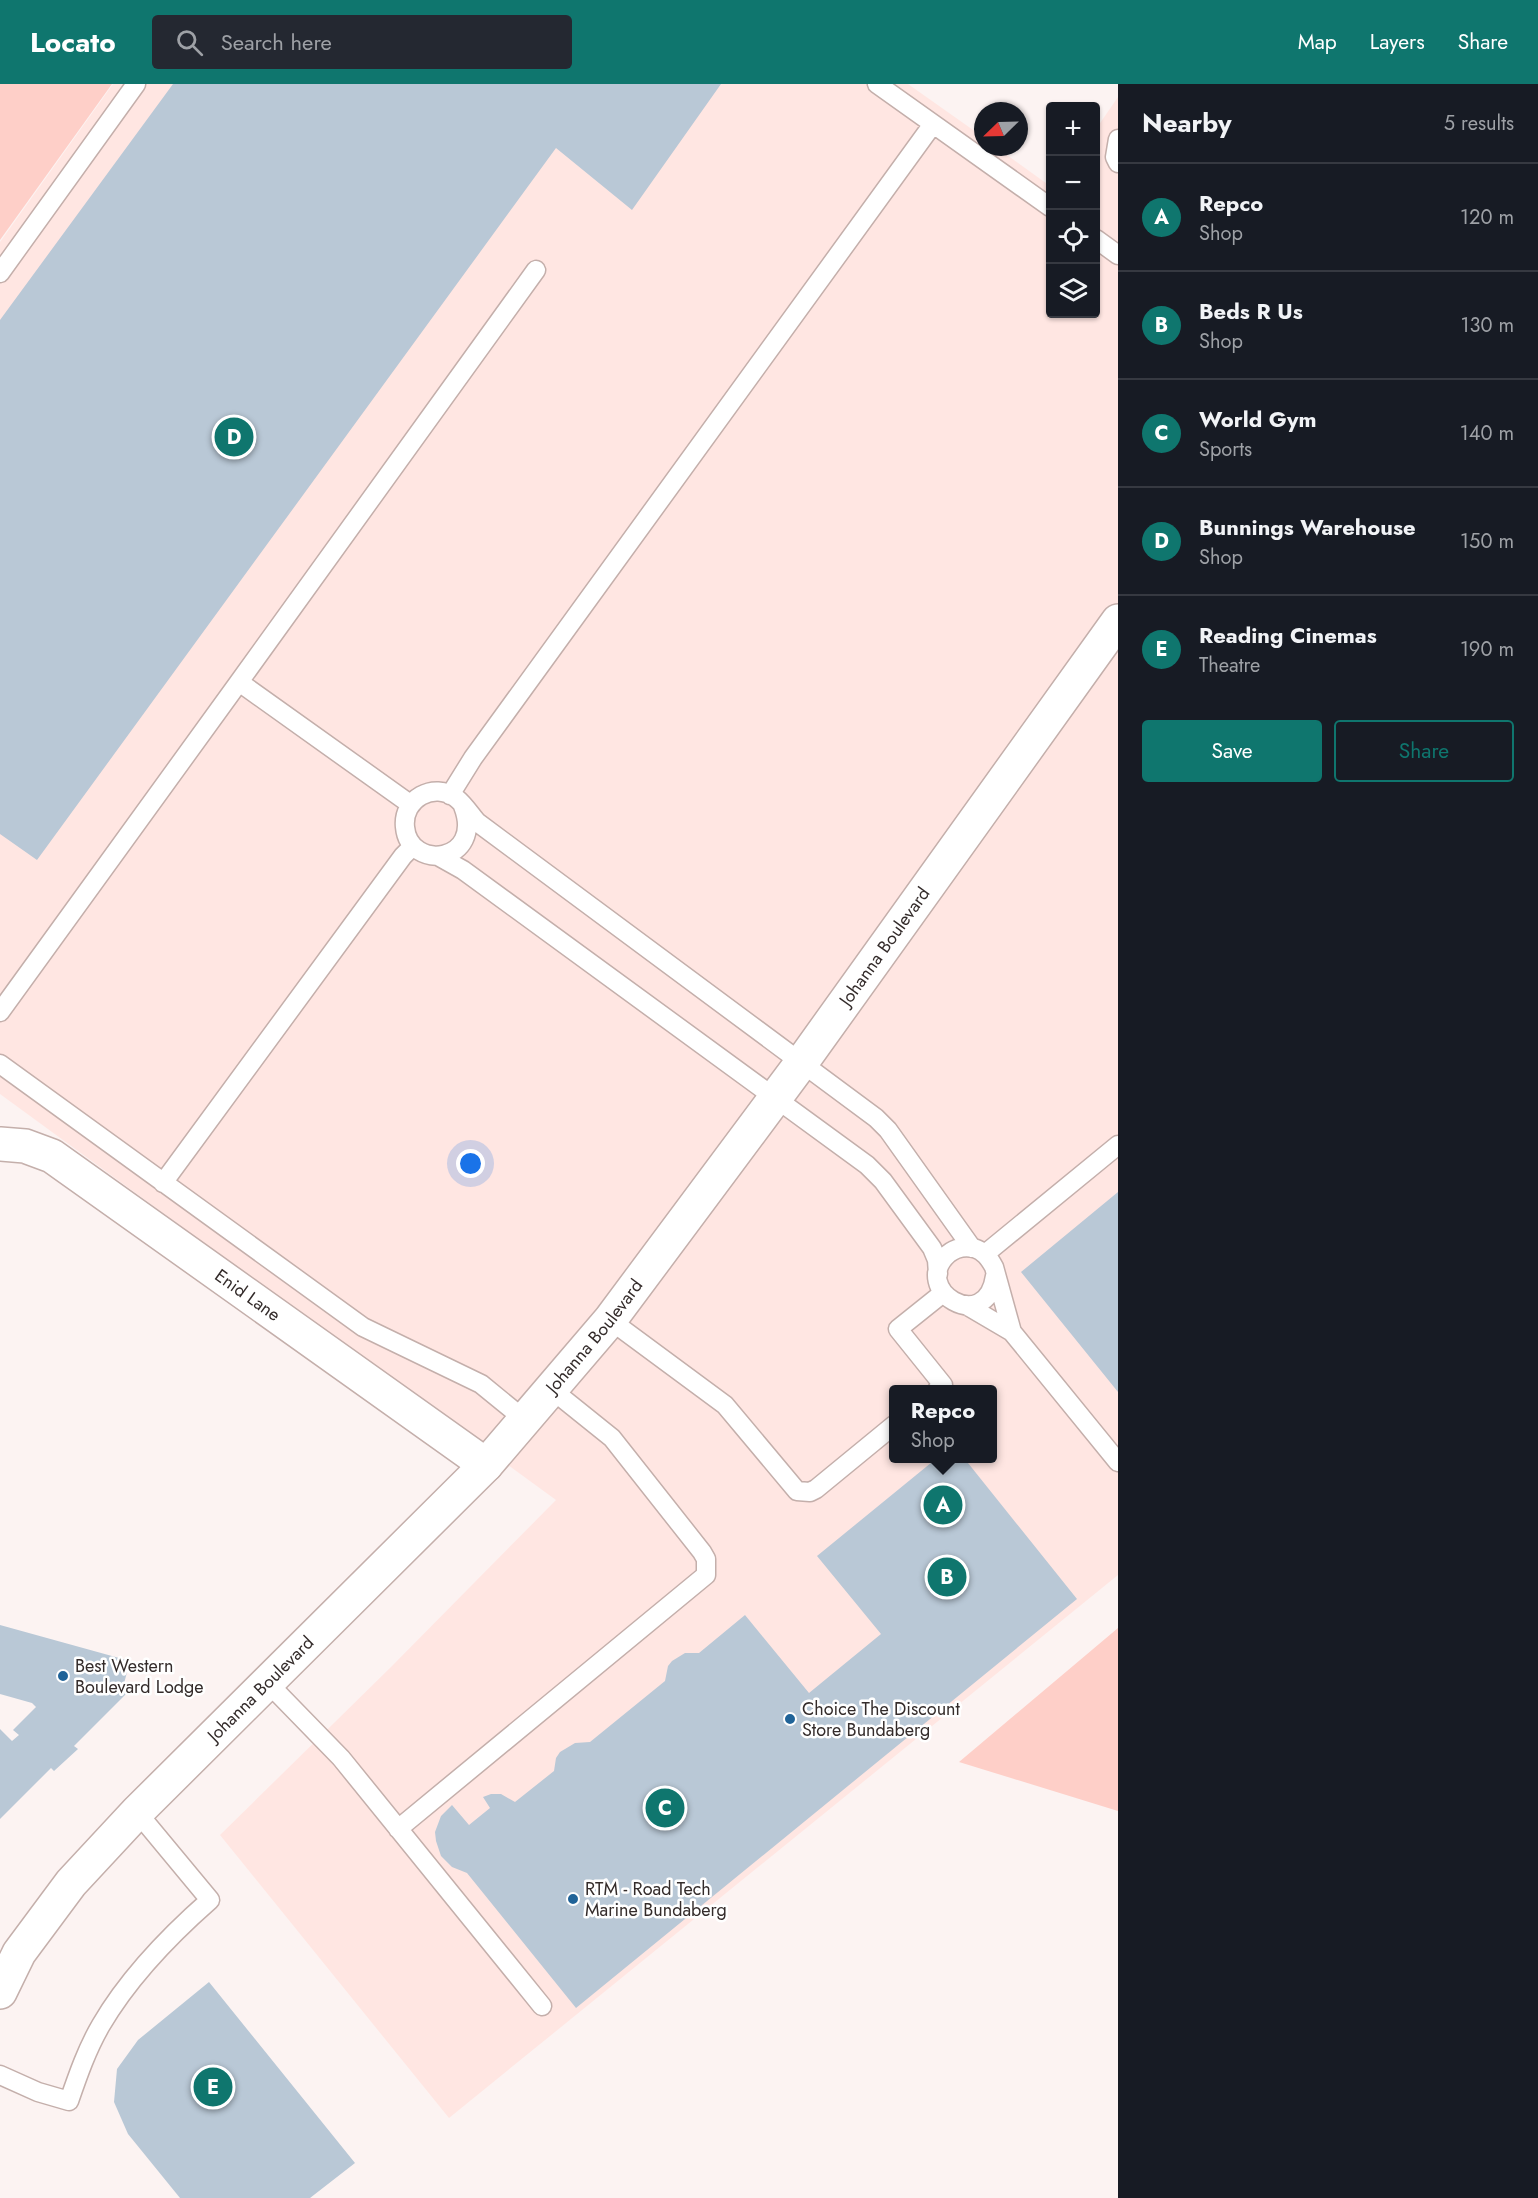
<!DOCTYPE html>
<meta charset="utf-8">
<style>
:root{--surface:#171b24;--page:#242831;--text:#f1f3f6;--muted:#9ea1a6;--line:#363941;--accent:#0f766e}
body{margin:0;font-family:Jost,sans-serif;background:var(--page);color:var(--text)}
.controls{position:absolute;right:18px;top:18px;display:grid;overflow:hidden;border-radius:6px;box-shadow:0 2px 4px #0004}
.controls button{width:54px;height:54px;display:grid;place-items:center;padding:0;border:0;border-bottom:2px solid var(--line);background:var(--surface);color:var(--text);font:30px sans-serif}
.compass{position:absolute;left:974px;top:18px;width:54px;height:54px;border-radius:50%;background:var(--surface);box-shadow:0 2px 4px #0004;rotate:247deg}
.you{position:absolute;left:471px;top:1080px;width:21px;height:21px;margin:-15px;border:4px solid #fff;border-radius:50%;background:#1a73e8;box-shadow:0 0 0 9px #1a73e833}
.badge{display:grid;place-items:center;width:39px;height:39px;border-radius:50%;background:var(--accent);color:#fff;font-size:20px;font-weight:700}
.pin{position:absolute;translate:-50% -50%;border:3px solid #fff;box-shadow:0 2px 6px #0006}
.popup{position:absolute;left:889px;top:1301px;width:108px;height:78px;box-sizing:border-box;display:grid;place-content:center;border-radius:6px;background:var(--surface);filter:drop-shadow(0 2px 4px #0005);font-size:20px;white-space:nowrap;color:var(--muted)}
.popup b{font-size:22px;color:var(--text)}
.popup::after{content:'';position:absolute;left:50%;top:100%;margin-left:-12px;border:12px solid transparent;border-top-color:var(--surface)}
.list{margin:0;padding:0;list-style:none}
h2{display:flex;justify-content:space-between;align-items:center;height:78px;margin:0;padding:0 24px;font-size:26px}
h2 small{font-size:20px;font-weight:400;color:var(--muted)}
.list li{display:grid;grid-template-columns:39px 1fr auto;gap:18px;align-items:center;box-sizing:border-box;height:108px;padding:0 24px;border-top:2px solid var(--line)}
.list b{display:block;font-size:22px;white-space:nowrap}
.list p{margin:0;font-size:20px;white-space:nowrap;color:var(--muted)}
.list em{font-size:20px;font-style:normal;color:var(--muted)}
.actions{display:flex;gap:12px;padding:18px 24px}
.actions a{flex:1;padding:14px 0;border:2px solid var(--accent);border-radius:6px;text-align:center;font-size:21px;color:var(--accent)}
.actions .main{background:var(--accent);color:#fff}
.icon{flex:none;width:33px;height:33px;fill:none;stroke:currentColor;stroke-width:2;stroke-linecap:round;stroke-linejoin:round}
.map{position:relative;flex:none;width:1118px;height:2114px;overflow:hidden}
header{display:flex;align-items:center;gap:36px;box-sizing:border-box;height:84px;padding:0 30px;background:var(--accent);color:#fff}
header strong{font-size:28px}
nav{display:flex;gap:33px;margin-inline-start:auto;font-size:21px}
.search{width:420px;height:54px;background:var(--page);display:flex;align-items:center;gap:15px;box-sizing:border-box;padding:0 21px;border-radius:6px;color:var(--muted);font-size:22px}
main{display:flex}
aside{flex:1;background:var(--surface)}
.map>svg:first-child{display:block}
.built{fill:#ffe6e2;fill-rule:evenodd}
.green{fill:#fecfc8}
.building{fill:#b9c8d6}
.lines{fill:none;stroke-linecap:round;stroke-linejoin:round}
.lane-casing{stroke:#c4afab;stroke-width:21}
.street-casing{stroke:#c4afab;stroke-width:36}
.secondary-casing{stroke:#c4afab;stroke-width:36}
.lane{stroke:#fff;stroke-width:18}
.street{stroke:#fff;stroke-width:33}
.secondary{stroke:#fff;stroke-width:33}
.poi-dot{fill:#206398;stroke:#fff;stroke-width:2}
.labels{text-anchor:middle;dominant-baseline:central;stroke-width:5;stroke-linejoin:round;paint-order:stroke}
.street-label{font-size:18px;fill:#342c2b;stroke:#fff}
.poi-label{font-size:18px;fill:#342c2b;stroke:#fff;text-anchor:start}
</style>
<header>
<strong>Locato</strong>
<div class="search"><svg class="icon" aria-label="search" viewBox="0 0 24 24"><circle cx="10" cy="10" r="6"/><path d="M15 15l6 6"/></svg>Search here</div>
<nav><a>Map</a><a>Layers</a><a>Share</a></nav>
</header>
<main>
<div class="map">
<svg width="1118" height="2114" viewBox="0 0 1118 2114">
<rect width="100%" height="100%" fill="#fcf3f2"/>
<!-- built -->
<path class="built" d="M113,0H908L983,53V63H996L1050,102V230H1096V45L1118,13V1491L449,2034L220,1751L391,1583L556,1416L0,1010V158ZM894,1306H992V1374H894Z"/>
<!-- green -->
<path class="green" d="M0,0H112L0,156Z
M1118,1544V1727L959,1678Z"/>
<!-- building -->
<path class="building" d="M173,0H721L632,126L556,64L37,776L0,750V236Z
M1118,1108V1308L1021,1188Z
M937,1374H964L1077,1515L576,1924L467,1789L452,1783L441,1772L436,1757L435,1748L441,1732L452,1721L469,1741L490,1724L483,1713L491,1710H501L515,1718L554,1687L556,1674L560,1668L575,1659L590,1658L665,1597L668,1582L672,1577L685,1569H699L745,1531L809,1609L881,1550L817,1472Z
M0,1541L130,1577L122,1607L127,1609L74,1662L78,1665L54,1687L51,1684L0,1735V1645L12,1657L19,1651L13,1646L36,1623L32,1619L0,1610Z
M209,1898L355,2079L310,2114H180L128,2050L114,2018L117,1985L138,1956Z"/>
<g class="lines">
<!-- lane casing -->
<g class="lane-casing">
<path id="lane" d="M877,0L1050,123
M1118,55L1115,73L1118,79
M1096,155L1118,171
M0,189L136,0
M239,598L536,186
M450,711L473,674L933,40
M463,722C485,779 409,788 405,743C402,715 434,697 456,714C464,720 471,731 477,738L876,1034L888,1046L972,1164
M438,772L463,786L867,1081L883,1097L932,1164L937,1176L938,1190
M0,928L239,598L410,720
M0,980L363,1243L481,1300L525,1336
M163,1099L403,772L413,762
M985,1170L1118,1061
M966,1221L1012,1248L994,1183C989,1174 984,1167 974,1164C965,1162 955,1164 948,1170C909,1205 986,1253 995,1192
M610,1236L725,1321L797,1407L810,1408L816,1405L894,1341
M1012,1248L1118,1378
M937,1306L943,1301L898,1245L943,1209
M267,1598L341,1674L542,1922
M398,1745L706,1491V1475L702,1468L612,1354L551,1305
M0,1991L38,2008L69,2017C78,1991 87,1965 101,1941C129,1893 169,1852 210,1816L137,1728"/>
</g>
<!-- street casing -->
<g class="street-casing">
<g id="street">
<path id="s1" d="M0,1060L25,1062L52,1072L486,1381"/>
</g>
</g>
<!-- secondary casing -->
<g class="secondary-casing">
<g id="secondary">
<path id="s2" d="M0,1908L19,1869L71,1799L137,1728L486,1381L610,1236L802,978L1118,537"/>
</g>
</g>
<!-- lane -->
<use href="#lane" class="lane"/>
<!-- street -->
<use href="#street" class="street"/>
<!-- secondary -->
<use href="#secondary" class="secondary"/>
</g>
<!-- markers -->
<g class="poi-dot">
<circle cx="63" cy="1592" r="6"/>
<circle cx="790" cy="1635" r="6"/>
<circle cx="573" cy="1815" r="6"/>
</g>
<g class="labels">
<!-- street labels -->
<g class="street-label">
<text stroke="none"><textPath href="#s2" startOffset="1374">Johanna Boulevard</textPath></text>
<text stroke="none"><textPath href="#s1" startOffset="294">Enid Lane</textPath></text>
<text stroke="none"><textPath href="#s2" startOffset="888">Johanna Boulevard</textPath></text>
<text stroke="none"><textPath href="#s2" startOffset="402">Johanna Boulevard</textPath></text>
</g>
<!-- poi labels -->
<g class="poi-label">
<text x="75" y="1582">Best Western<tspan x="75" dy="21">Boulevard Lodge</tspan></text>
<text x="802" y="1625">Choice The Discount<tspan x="802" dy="21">Store Bundaberg</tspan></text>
<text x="585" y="1805">RTM - Road Tech<tspan x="585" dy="21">Marine Bundaberg</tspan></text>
</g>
</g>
</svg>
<div class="controls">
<button>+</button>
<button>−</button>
<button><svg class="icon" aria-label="locate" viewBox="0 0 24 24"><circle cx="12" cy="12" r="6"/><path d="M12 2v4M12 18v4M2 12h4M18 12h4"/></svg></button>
<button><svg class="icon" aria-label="layers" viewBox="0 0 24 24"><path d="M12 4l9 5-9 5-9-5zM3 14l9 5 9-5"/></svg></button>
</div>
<svg class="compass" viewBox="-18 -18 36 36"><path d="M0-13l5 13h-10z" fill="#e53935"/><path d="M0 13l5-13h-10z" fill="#9ea1a6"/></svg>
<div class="you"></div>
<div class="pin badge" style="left:943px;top:1421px">A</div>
<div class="popup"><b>Repco</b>Shop</div>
<div class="pin badge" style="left:947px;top:1493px">B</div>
<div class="pin badge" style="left:665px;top:1724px">C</div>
<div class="pin badge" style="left:234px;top:353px">D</div>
<div class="pin badge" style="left:213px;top:2003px">E</div>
</div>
<aside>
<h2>Nearby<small>5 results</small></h2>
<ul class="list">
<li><span class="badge">A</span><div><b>Repco</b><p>Shop</p></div><em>120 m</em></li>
<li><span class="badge">B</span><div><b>Beds R Us</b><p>Shop</p></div><em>130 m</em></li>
<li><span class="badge">C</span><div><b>World Gym</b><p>Sports</p></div><em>140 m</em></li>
<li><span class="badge">D</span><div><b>Bunnings Warehouse</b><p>Shop</p></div><em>150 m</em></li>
<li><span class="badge">E</span><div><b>Reading Cinemas</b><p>Theatre</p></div><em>190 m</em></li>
</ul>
<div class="actions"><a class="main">Save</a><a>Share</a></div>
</aside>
</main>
